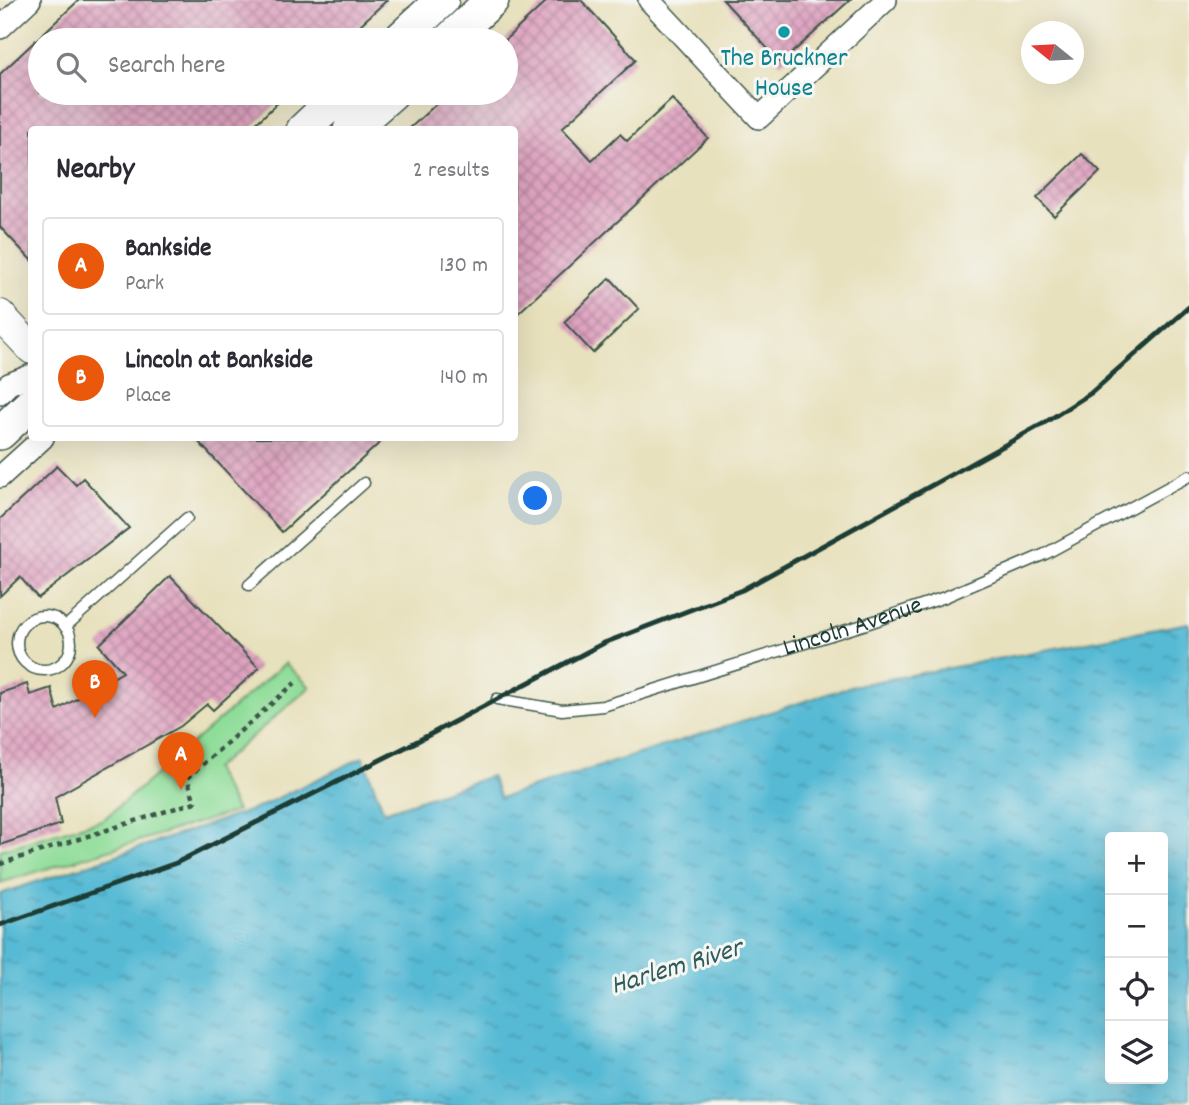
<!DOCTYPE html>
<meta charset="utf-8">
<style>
:root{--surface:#fff;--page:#f2f2f3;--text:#2b2b33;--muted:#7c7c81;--line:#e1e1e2;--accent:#ea580c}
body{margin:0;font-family:Dekko,sans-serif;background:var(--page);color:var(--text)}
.controls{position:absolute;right:21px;bottom:21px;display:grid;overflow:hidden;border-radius:7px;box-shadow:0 7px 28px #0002}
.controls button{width:63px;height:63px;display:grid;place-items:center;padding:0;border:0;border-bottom:2px solid var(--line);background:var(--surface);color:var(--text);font:35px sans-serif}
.compass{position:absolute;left:1021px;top:21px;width:63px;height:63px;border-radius:50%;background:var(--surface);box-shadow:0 7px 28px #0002;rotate:288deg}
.you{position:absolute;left:536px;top:499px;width:24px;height:24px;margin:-18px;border:5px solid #fff;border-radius:50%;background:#1a73e8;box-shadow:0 0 0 10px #1a73e833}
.badge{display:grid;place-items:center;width:46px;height:46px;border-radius:50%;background:var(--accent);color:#fff;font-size:23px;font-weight:700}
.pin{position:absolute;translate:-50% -58px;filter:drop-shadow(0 2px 4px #0008)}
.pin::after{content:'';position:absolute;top:37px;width:24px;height:21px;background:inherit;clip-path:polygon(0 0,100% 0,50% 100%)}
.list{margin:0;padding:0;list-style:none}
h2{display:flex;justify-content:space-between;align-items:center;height:91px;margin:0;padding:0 28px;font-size:30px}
h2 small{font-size:23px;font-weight:400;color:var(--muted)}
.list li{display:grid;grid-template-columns:46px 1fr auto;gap:21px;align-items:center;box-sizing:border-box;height:98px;margin:0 14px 14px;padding:0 14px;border:2px solid var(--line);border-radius:7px}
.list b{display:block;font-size:26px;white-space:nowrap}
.list p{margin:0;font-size:23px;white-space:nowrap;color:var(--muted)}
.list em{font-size:23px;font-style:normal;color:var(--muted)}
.icon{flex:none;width:38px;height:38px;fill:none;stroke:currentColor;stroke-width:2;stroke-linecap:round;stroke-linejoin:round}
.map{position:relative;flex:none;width:1189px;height:1105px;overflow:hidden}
.search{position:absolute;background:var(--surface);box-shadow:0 7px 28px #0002;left:28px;top:28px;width:490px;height:77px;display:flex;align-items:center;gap:18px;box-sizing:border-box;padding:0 24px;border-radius:38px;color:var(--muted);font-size:26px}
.panel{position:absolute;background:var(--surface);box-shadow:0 7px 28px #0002;left:28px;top:126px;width:490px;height:315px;border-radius:7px}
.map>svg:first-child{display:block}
.green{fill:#90dd9a;stroke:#588d67;stroke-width:2}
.water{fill:url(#water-ripples);stroke:#3a7c84;stroke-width:2;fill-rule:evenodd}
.building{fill:url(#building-cross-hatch)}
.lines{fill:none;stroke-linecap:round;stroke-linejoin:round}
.service-casing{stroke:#3d5649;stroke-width:13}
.minor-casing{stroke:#3d5649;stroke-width:24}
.secondary-casing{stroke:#3d5649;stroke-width:32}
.primary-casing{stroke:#3d5649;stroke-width:36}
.path{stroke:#3d5649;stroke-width:4.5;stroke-dasharray:5 5;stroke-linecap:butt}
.service{stroke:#fff;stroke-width:10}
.minor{stroke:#fff;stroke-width:21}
.secondary{stroke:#fff;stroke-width:30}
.primary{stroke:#fff;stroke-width:33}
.rail{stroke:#1f3d34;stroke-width:5}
.culture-dot{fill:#0f9aa8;stroke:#f6f6f2;stroke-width:2.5}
.labels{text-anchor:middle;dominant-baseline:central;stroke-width:6;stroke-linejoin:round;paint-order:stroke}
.culture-label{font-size:26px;fill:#0d838f;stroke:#f6f6f2}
.street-label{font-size:26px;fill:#1f3d34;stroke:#f6f6f2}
.water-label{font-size:28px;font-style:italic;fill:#2d5c5c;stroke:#f6f6f2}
</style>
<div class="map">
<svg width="1189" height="1105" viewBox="0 0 1189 1105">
<defs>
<pattern id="water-ripples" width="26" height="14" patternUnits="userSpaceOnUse" patternTransform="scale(1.75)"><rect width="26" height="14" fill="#56bad4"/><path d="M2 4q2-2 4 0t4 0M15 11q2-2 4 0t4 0" fill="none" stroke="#4798ad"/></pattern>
<pattern id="building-cross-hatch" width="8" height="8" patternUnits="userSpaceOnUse" patternTransform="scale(1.75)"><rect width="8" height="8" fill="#dfa3c0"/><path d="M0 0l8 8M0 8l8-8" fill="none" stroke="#b4869d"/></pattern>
</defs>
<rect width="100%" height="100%" fill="#f6f6f2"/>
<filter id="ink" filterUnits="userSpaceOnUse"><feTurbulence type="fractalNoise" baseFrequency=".0143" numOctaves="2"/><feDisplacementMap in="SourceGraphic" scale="14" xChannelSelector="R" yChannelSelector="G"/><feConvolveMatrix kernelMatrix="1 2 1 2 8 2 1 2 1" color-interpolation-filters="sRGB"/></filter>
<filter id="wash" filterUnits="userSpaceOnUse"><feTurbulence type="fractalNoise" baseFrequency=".00686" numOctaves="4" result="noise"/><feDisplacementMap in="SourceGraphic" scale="28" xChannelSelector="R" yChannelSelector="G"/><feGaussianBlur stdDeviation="1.57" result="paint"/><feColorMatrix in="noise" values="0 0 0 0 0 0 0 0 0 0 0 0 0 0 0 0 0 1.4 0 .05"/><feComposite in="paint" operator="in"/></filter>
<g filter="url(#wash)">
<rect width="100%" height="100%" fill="#e8e1bd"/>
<!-- green -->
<path class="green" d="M285,663L310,687L214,769L237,811L0,883V850L104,819Z"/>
<!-- water -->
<path class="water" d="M1189,623V1099L1157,1105H0V894L255,809L363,757L384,812L491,776L500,798L852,686ZM1110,837H1163V1079H1110Z"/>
<g id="blocks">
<!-- building -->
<path class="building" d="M79,0H387L344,40H40V93H288L249,130H32V261L0,227V74Z
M548,0H581L636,60L562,128L592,160L620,134L627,141L672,99L708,138L514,317V130H408L448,93H506V39Z
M723,0H850L781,63Z
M1082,154L1100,172L1054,216L1037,198Z
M610,278L639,309L593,353L564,322Z
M195,438H385L282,532Z
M57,466L76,485L83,478L129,528L38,598L20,577L0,596V519Z
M170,576L259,668L213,710L207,704L181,726L55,797L61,824L0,845V693L27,684L30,695L51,688L57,710L123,672L99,645Z"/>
</g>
</g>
<g filter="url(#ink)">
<use href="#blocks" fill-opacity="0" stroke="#3d5649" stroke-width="2"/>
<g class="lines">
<!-- service casing -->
<g class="service-casing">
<g id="service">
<path d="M249,585L364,483"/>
<circle cx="44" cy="643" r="27"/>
<path d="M65,627L187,518"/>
<path id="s1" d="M497,699L562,710L603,706L863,625L945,597L1045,554L1189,476"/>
</g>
</g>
<!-- minor casing -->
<g class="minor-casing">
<path id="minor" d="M649,0L759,118L886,0
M0,28L30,0
M0,393L9,384L32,375
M0,477L43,438"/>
</g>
<!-- secondary casing -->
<g class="secondary-casing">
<path id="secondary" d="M0,315L32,349"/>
</g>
<!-- primary casing -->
<g class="primary-casing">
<path id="primary" d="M399,40L442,0
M449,40L492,0
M303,130L342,93
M350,130L392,93
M0,433L32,403"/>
</g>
<!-- path -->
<path class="path" d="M0,864L195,802L187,778L295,683"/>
<!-- service -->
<use href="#service" class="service"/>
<!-- minor -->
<use href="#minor" class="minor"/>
<!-- secondary -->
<use href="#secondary" class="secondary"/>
<!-- primary -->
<use href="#primary" class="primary"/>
<!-- rail -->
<path class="rail" d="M0,925L176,863L408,746L604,643L742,590L1041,425L1091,393L1189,307"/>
</g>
</g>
<!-- markers -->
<circle class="culture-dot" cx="784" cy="32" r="7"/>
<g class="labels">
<!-- culture labels -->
<g class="culture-label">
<text x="784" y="59">The Bruckner<tspan x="784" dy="30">House</tspan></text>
</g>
<!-- street labels -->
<g class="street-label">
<text stroke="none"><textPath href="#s1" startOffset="369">Lincoln Avenue</textPath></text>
</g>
<!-- water labels -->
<g class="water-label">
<text transform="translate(677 969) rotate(-17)">Harlem River</text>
</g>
</g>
</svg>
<div class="controls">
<button>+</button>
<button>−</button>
<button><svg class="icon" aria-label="locate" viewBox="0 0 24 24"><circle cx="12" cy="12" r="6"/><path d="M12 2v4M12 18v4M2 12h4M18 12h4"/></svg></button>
<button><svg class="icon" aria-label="layers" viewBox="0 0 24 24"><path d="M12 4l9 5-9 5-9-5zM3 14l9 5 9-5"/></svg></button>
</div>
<svg class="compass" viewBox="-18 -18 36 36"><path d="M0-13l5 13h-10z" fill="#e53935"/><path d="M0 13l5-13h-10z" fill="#7c7c81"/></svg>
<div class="you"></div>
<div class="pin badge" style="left:181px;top:790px">A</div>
<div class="pin badge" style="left:95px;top:718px">B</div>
<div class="search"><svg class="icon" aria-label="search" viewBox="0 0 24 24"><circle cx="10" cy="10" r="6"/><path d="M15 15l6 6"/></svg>Search here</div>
<section class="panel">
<h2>Nearby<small>2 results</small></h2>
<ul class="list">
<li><span class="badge">A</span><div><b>Bankside</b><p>Park</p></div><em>130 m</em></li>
<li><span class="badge">B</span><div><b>Lincoln at Bankside</b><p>Place</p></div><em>140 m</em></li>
</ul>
</section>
</div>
